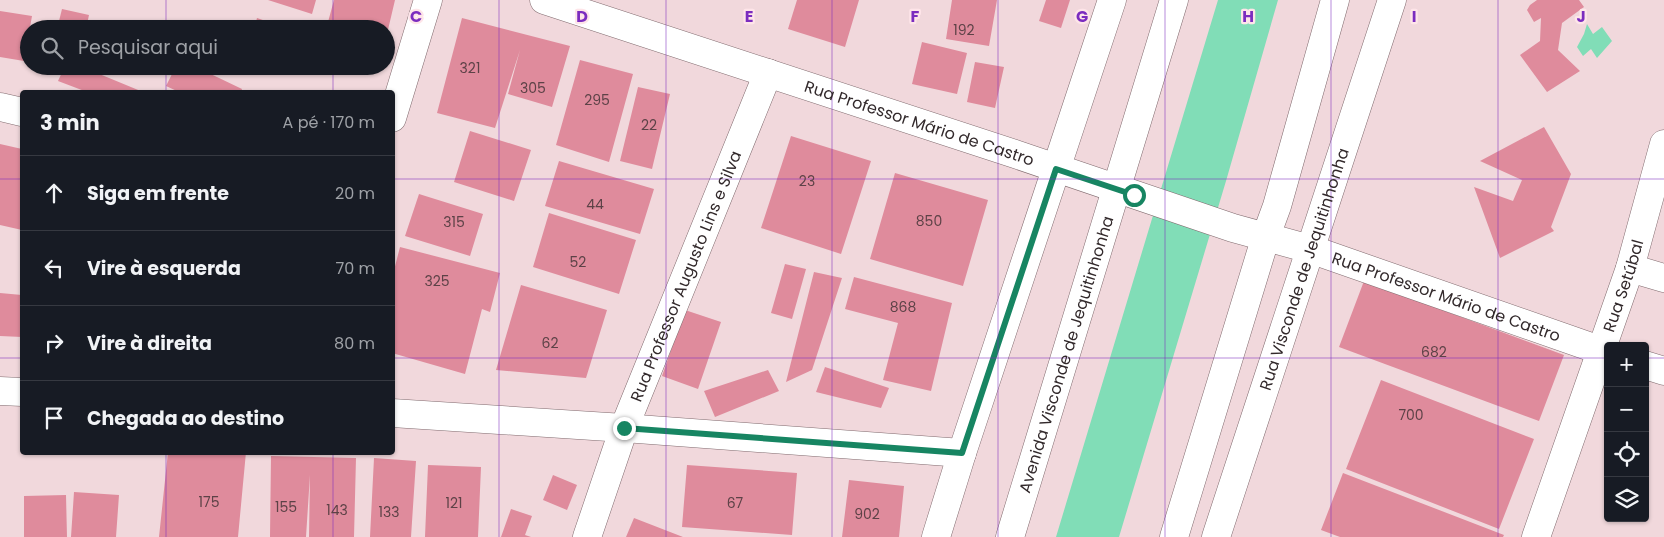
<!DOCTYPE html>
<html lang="pt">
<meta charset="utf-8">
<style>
:root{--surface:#171b24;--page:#242831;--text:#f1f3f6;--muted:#9ea1a6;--line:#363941}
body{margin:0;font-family:Poppins,sans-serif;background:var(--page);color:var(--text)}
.controls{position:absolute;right:15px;bottom:15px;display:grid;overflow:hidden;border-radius:5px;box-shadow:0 1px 4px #0004}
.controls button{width:45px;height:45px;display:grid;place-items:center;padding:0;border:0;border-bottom:1px solid var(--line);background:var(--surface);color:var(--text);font:25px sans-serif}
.stop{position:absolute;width:15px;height:15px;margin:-11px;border:4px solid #178562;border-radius:50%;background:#fff}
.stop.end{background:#178562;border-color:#fff;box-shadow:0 1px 5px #0008}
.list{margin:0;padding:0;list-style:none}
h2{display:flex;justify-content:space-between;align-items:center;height:65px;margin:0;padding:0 20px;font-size:21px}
h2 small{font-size:16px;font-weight:400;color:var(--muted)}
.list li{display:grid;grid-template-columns:32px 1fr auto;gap:15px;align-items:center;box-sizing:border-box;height:75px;padding:0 20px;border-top:1px solid var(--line)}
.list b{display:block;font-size:19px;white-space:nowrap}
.list em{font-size:16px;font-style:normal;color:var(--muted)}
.icon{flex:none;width:28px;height:28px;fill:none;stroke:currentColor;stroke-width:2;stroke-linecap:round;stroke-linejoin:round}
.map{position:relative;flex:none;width:1664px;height:537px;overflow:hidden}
.search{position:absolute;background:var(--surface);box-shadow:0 1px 4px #0004;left:20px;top:20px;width:375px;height:55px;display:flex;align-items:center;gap:12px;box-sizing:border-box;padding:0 18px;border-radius:28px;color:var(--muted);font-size:19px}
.panel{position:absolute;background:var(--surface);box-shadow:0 1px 4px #0004;left:20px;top:90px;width:375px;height:365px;border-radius:5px}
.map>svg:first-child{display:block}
.water{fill:#81ddb7}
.building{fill:#df8b9c}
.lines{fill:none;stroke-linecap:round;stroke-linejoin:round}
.minor-casing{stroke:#816b6f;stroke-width:29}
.major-casing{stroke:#816b6f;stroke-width:29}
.minor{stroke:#fff;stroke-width:28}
.major{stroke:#fff;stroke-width:28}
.route{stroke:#178562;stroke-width:6}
.grid{fill:none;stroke:#7b2cbf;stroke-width:1;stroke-opacity:0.55}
.labels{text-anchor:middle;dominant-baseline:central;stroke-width:4.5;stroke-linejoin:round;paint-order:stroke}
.number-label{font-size:14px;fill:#5d4247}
.street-label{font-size:16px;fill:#32292b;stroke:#fee5e9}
.grid-label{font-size:16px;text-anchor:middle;font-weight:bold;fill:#7b2cbf;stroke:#fee5e9;stroke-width:4.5;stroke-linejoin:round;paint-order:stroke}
</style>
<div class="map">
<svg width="1664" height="537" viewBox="0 0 1664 537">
<rect width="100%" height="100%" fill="#f1d8dc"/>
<!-- water -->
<path class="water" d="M1218,0H1278L1226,181L1119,537H1056Z
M1587,24L1593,34L1602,27L1612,41L1597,58L1591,49L1583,56L1577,47L1584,34Z"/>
<!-- building -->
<path class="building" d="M268,0H316L312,14Z
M334,0H395L387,34L386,29H356L328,22Z
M797,0H859L845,47L788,29Z
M952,0H997L989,46L946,39Z
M1046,0H1070L1061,28L1039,21Z
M1537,0H1579L1584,7L1562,23L1558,50L1580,71L1547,92L1520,55L1540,41L1541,18L1534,22L1527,10L1530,5Z
M62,9L89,15L86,29H57Z
M0,11L32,16L24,61L0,57Z
M257,18L286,28V29H254Z
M462,18L570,46L552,107L508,94L520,50L495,128L437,113Z
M922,42L967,53L957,94L912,84Z
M580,60L633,74L609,162L556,145Z
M975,62L1004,67L995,108L967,102Z
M65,66H80L143,92H87L58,81Z
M176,66H194L242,89L241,92H179L166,86Z
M333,66H357L354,74Z
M638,87L670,94L652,169L620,161Z
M1544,127L1571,174L1551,227L1554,231L1500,258L1474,187L1513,201L1522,180L1480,161Z
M470,131L531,150L514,201L454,182Z
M791,136L871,161L841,254L761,228Z
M0,144L22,149V230L0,225Z
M559,161L654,189L640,234L545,206Z
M895,173L988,200L963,286L870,259Z
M419,194L483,214L470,256L405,236Z
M549,213L636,240L619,294L533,267Z
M400,247L500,273L490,312L482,309L465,374L392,353V278Z
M785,264L806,269L792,319L771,313Z
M814,272L842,278L812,370L786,382Z
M854,277L952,303L931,391L883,380L898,323L845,309Z
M1364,281L1564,355L1539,421L1339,347Z
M521,285L607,310L586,378L496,370Z
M0,293L22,295V337L0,336Z
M685,310L721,322L698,389L662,376Z
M825,367L889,388L881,408L816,392Z
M768,370L779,391L715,417L704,391Z
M1381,380L1534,439L1499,529L1346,469Z
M168,452H246L238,537H159Z
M271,456L356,458L354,537H309L310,475L306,537H270Z
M374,458L416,461L411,537H370Z
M428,465L481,467L478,537H425Z
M687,465L797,473L792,535L682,527Z
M1343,473L1504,535L1503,537H1340L1321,530Z
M553,475L577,485L567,510L543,500Z
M849,480L904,486L899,537H842Z
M74,492L119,495L116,537H71Z
M66,495L67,537H24V496Z
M511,509L532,516L525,535L531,537H501Z
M634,518L683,537H626Z"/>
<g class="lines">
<!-- minor casing -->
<g class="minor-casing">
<g id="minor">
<path id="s1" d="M544,0L1015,154L1233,228L1310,249L1608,353"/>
<path d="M0,107L22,112"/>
<path d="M392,118L428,0"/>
<path d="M1630,268L1664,278"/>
<path d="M1645,365L1664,371"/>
<path d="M0,391L22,392"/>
<path d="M392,413L624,428L962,453"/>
<path id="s2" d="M587,537L624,428L768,73"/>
<path d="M936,537L962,453L1112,0"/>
<path id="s3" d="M1216,537L1392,0"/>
<path id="s4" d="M1536,537L1630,268L1664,144"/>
</g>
</g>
<!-- major casing -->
<g class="major-casing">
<g id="major">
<path id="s5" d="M1010,537L1174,0"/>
<path d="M1174,537L1266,236L1277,206L1335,0"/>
</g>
</g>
<!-- minor -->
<use href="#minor" class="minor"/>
<!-- major -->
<use href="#major" class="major"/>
</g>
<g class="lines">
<!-- route -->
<path class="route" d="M624,428L962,453L1056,169L1134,195"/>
</g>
<!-- grid -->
<path class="grid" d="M166,0V29M333,0V29M499,0V537M666,0V537M832,0V537M998,0V537M1165,0V537M1331,0V537M1498,0V537M166,66V92M333,66V92M0,179H22M392,179H1664M0,358H22M392,358H1608M1645,358H1664M166,452V537M333,452V537"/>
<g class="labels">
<!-- number labels -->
<g class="number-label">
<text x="964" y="30">192</text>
<text x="470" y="68">321</text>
<text x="533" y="88">305</text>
<text x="597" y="100">295</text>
<text x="649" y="125">22</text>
<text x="807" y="181">23</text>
<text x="595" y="204">44</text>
<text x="929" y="221">850</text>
<text x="454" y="222">315</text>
<text x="578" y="262">52</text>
<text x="437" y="281">325</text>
<text x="903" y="307">868</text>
<text x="550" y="343">62</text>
<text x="1434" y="352">682</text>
<text x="1411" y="415">700</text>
<text x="209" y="502">175</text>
<text x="454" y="503">121</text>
<text x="735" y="503">67</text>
<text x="286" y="507">155</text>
<text x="337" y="510">143</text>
<text x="389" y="512">133</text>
<text x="867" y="514">902</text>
</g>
<!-- street labels -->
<g class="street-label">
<text stroke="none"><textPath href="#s1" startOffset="395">Rua Professor Mário de Castro</textPath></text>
<text stroke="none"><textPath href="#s3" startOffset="282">Rua Visconde de Jequitinhonha</textPath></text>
<text stroke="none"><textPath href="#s2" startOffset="279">Rua Professor Augusto Lins e Silva</textPath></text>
<text stroke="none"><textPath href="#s4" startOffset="266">Rua Setúbal</textPath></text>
<text stroke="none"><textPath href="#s1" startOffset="950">Rua Professor Mário de Castro</textPath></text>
<text stroke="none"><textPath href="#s5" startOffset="191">Avenida Visconde de Jequitinhonha</textPath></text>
</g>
</g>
<g class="grid-label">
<text x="416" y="22">C</text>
<text x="582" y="22">D</text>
<text x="749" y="22">E</text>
<text x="915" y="22">F</text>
<text x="1082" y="22">G</text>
<text x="1248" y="22">H</text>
<text x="1414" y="22">I</text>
<text x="1581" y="22">J</text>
</g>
</svg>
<div class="controls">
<button>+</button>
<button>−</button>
<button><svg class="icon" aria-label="locate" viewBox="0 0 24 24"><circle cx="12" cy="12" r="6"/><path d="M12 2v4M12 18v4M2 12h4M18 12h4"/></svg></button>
<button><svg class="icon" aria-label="layers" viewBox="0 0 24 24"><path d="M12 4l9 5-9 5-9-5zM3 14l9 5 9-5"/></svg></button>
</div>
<div class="stop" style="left:1134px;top:195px"></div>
<div class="stop end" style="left:624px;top:428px"></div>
<div class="search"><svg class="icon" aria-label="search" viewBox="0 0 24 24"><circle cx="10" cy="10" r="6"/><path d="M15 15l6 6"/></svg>Pesquisar aqui</div>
<section class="panel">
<h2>3 min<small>A pé · 170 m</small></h2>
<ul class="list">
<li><svg class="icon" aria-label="ahead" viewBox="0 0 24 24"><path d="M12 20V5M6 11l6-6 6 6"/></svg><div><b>Siga em frente</b></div><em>20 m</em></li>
<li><svg class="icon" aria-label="left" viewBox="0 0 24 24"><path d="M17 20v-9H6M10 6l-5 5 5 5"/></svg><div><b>Vire à esquerda</b></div><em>70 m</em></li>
<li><svg class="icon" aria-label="right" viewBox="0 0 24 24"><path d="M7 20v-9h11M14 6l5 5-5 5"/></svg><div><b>Vire à direita</b></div><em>80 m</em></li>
<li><svg class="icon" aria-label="arrive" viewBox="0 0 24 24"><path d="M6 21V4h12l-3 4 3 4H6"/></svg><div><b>Chegada ao destino</b></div></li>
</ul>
</section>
</div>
